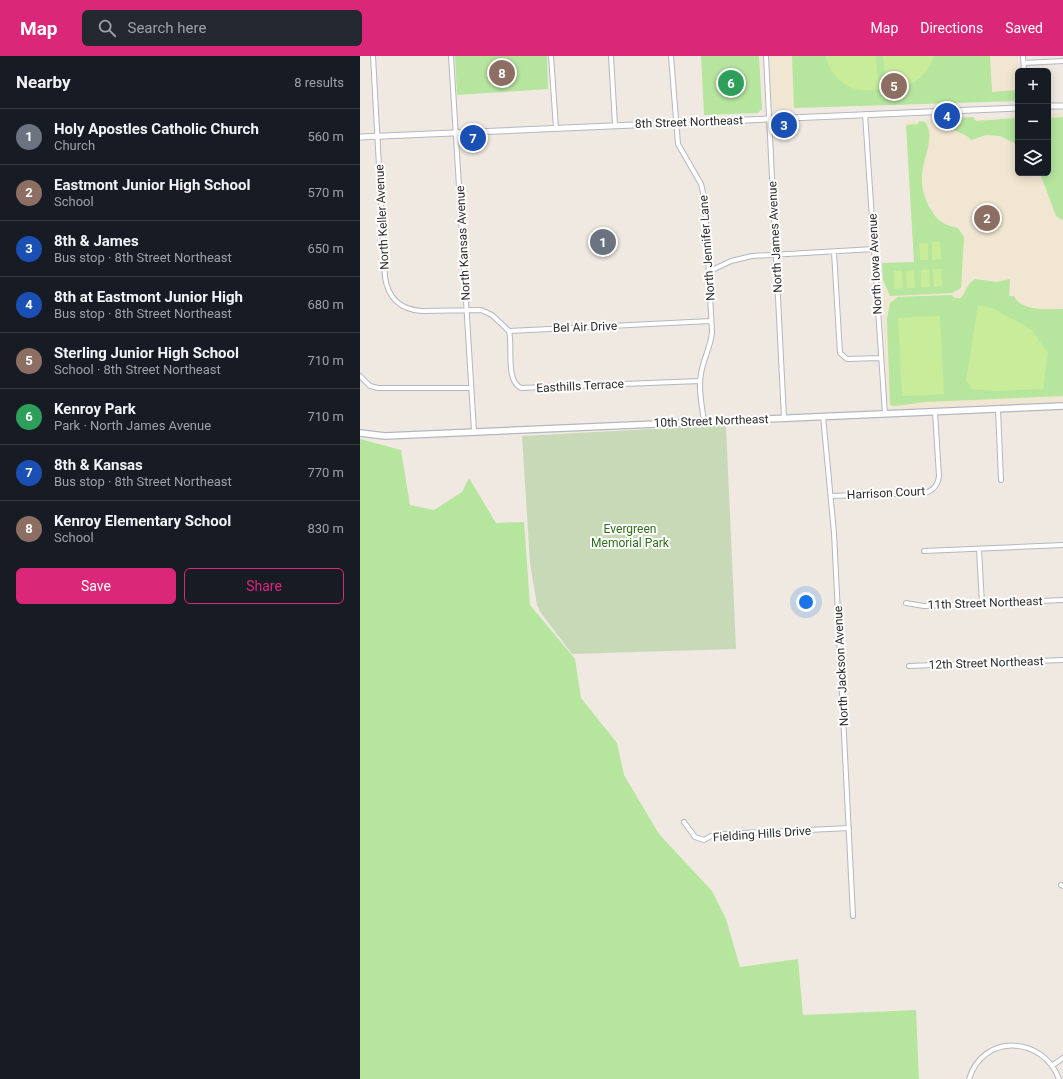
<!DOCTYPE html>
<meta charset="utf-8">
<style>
:root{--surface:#171b24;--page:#242831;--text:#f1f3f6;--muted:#9ea1a6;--line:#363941;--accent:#db2777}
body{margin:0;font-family:Roboto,sans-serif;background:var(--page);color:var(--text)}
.controls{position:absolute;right:12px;top:12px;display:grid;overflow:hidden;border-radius:6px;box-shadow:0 2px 10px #0003}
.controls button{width:36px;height:36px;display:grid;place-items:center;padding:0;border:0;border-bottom:1px solid var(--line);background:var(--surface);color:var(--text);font:20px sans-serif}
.you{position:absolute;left:446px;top:546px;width:14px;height:14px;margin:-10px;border:3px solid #fff;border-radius:50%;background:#1a73e8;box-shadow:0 0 0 6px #1a73e833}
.badge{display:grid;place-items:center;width:26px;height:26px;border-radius:50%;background:var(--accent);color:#fff;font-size:13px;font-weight:700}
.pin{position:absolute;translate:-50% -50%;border:2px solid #fff;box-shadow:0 1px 4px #0006}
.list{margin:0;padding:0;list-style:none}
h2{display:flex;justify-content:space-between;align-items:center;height:52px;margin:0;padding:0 16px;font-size:17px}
h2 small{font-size:13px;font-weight:400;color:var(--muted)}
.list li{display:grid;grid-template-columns:26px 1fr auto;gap:12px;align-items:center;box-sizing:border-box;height:56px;padding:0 16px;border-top:1px solid var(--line)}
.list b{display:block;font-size:15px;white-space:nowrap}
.list p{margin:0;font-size:13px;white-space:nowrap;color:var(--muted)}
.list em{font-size:13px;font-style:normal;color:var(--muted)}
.actions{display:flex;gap:8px;padding:12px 16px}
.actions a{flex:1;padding:9px 0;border:1px solid var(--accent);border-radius:6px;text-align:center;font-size:14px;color:var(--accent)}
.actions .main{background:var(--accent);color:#fff}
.icon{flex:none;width:22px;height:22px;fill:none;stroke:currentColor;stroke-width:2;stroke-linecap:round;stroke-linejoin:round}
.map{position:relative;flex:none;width:703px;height:1023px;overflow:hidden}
header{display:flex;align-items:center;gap:24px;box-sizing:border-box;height:56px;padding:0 20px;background:var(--accent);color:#fff}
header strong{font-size:19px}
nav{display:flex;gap:22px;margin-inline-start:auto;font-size:14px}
.search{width:280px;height:36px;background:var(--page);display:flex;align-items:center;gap:10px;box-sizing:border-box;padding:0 14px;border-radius:6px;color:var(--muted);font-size:15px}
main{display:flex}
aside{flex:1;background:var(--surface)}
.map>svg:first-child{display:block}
.education{fill:#f0e6d1}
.green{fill:#b6e59e}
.cemetery{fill:#c8d9b8}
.pitch{fill:#c9ec9a}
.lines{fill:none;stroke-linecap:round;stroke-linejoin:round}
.minor-casing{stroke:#b4b7c1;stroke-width:6}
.tertiary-casing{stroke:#b4b7c1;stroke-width:7}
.secondary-casing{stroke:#b4b7c1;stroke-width:8}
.minor{stroke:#fff;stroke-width:4}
.tertiary{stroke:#fff;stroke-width:5}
.secondary{stroke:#fff;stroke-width:5.5}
.labels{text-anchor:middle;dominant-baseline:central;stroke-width:4;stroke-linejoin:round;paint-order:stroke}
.street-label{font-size:12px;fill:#2e2e2e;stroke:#fff}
.park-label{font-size:12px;fill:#2c6e1b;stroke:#fff}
</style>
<header>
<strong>Map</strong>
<div class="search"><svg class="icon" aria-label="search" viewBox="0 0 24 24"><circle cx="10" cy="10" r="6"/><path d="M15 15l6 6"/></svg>Search here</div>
<nav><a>Map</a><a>Directions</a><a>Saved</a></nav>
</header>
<main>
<aside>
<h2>Nearby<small>8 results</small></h2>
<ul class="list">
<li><span class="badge" style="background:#6b7280">1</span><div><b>Holy Apostles Catholic Church</b><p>Church</p></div><em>560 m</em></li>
<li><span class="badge" style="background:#8d6e63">2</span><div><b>Eastmont Junior High School</b><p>School</p></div><em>570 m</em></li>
<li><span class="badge" style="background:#1a4fb4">3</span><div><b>8th &amp; James</b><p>Bus stop · 8th Street Northeast</p></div><em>650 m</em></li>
<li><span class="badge" style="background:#1a4fb4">4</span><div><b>8th at Eastmont Junior High</b><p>Bus stop · 8th Street Northeast</p></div><em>680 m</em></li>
<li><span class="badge" style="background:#8d6e63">5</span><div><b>Sterling Junior High School</b><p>School · 8th Street Northeast</p></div><em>710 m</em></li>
<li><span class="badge" style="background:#2e9e5b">6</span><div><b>Kenroy Park</b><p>Park · North James Avenue</p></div><em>710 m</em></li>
<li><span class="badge" style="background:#1a4fb4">7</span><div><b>8th &amp; Kansas</b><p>Bus stop · 8th Street Northeast</p></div><em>770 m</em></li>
<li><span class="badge" style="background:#8d6e63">8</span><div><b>Kenroy Elementary School</b><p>School</p></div><em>830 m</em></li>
</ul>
<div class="actions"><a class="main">Save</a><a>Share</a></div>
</aside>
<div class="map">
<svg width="703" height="1023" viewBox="0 0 703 1023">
<rect width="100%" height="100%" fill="#efe9e1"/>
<!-- education -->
<path class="education" d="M409,0H658V45L414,53L410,49Z
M703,57V346L532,353L526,342L523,231L525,230L522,207L554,206L546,63L555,66L577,62L613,61L623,63L658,60V117H688V58Z"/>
<!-- green -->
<path class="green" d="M95,0H187L188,33L97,39Z
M341,0H399L402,53L398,57L344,59Z
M432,0H630L632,36L657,34L656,18H658V45L434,52Z
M613,61L616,65L658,62V89L640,80L626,79L611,84L607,80L576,65L575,63Z
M703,61V164L696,160L680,117H688V62Z
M559,65L565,66C576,79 563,103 562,118C561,130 564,143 571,154C577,165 586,170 598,172L604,181L601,232L592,237L530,240L523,224L522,207L554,206L546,69L558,68Z
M615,223L637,226L650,223L649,240H654C661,256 689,253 703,253V340L565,346L535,350L530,349L527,263L530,247L538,241L591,239L595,242H601L610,227Z
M0,383L41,394L50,449L74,454L102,436L109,422L136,467L164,466L170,549L215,603L221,642L257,687L264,719L299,778L352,835L366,863L380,911L438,903L443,959L556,954L559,1023H0Z"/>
<!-- cemetery -->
<path class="cemetery" d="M366,369L376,593L212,598L181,557L177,549L170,507L162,380Z"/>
<!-- pitch -->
<path class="pitch" d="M465,0H516L519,33C492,39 473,25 465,0Z
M523,0H574C565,24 550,31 527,34Z
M572,186H580L581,203L572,204Z
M559,187H568V204H560Z
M569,213L570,231H561V214Z
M573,213H581L582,230L574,231Z
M554,214L555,232H547L546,215Z
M534,215H542L543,232L534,233Z
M618,249L634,253L671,273L688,297L683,333L635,335L612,333L606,325Z
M580,260L584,338L542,340L538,262Z"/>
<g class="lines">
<!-- minor casing -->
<g class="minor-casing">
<path id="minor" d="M13,0L25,221C28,242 41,254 62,255L121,254L132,259L149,275L351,265
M91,0L114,375
M191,0L196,72
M251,0L255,69
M311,0L318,88L341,128L345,145L352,276C351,291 343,303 341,318C338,333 342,350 344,365
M406,0L424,362
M663,0L664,15
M664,7L703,5
M505,58L525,358
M474,196L480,297L487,303L520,302
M350,215L371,205L392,200L514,193
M149,275C153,290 145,325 161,332L340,325
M0,320L10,330L18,332H111
M638,353L641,424
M463,360L474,477L493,860
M471,440L565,437C574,434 578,429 579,420L575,356
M619,493L622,548
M564,495L703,489
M546,547L564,550L703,544
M549,610L703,604
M324,766L335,781L344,784L351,780L364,778L489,772
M701,829L703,830
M693,1009L703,1002
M609,1023C623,977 683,980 699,1023"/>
</g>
<!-- tertiary casing -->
<g class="tertiary-casing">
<path id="tertiary" d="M688,50H703
M0,81L658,52"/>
</g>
<!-- secondary casing -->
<g class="secondary-casing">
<path id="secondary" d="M0,377L25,380L703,350"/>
</g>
<!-- minor -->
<use href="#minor" class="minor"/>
<!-- tertiary -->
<use href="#tertiary" class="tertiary"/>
<!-- secondary -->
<use href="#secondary" class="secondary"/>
</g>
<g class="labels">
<!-- street labels -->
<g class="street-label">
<text transform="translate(329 66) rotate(-2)">8th Street Northeast</text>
<text transform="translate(22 161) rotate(-93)">North Keller Avenue</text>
<text transform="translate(415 181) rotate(-93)">North James Avenue</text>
<text transform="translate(103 187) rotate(-93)">North Kansas Avenue</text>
<text transform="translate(347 192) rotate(-94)">North Jennifer Lane</text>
<text transform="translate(515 208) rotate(-93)">North Iowa Avenue</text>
<text transform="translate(225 271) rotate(-2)">Bel Air Drive</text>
<text transform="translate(220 330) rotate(-3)">Easthills Terrace</text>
<text transform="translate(351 365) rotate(-2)">10th Street Northeast</text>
<text transform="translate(526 437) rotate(-3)">Harrison Court</text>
<text transform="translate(625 547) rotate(-2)">11th Street Northeast</text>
<text transform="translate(626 607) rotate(-2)">12th Street Northeast</text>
<text transform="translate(481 610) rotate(-93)">North Jackson Avenue</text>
<text transform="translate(402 778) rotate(-4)">Fielding Hills Drive</text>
</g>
<!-- park labels -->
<g class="park-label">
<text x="270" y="473">Evergreen<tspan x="270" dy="14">Memorial Park</tspan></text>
</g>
</g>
</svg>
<div class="controls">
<button>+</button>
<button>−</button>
<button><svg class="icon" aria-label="layers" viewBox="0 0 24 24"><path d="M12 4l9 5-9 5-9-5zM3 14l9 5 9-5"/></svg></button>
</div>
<div class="you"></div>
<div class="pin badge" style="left:243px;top:186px;background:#6b7280">1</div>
<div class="pin badge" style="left:627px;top:162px;background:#8d6e63">2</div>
<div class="pin badge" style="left:424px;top:69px;background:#1a4fb4">3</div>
<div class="pin badge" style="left:587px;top:60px;background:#1a4fb4">4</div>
<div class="pin badge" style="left:534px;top:30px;background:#8d6e63">5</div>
<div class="pin badge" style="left:371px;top:27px;background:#2e9e5b">6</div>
<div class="pin badge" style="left:113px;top:82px;background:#1a4fb4">7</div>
<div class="pin badge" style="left:142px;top:17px;background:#8d6e63">8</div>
</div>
</main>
